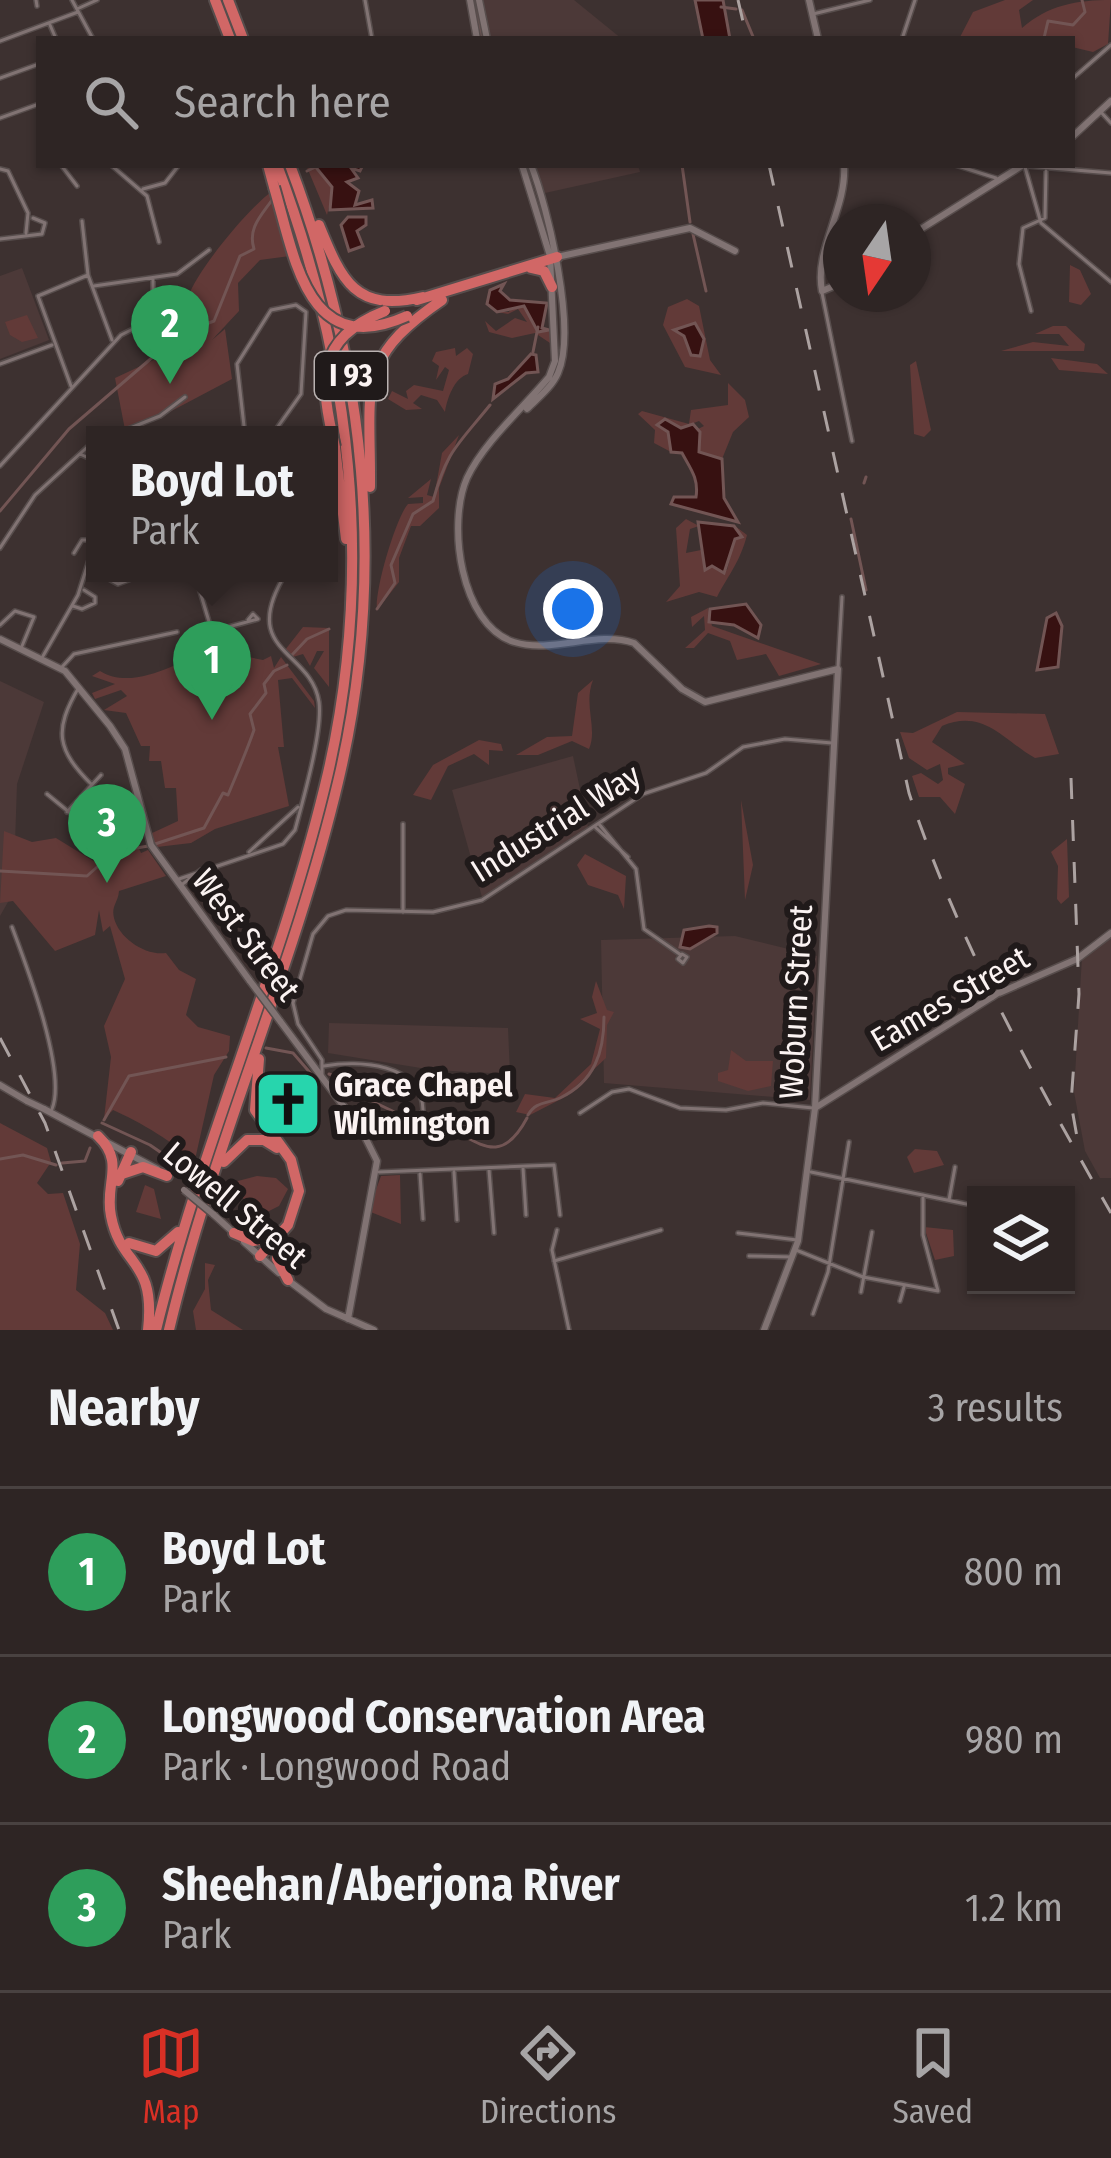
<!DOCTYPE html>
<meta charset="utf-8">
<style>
:root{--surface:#2e2524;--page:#3a3131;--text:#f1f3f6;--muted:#a7a5a6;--line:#494241;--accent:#d93025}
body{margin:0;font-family:"Fira Sans Condensed",sans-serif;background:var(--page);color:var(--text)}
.controls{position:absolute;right:36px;bottom:36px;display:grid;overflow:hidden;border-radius:0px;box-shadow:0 3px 9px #0004}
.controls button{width:108px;height:108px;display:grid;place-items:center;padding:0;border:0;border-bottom:3px solid var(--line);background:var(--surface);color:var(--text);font:60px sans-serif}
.compass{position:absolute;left:823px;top:204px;width:108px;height:108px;border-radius:50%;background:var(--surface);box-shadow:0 3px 9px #0004;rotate:193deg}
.you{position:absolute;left:573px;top:609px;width:42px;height:42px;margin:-30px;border:9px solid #fff;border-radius:50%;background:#1a73e8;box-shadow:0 0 0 18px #1a73e833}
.badge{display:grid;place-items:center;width:78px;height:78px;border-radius:50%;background:var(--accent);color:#fff;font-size:39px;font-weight:700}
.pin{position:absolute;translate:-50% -99px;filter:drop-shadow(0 3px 6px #0008)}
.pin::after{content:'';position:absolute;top:63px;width:42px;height:36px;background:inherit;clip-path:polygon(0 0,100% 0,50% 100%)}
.popup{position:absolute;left:86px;top:426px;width:252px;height:156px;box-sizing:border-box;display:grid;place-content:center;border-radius:0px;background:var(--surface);filter:drop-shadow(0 3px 9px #0005);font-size:39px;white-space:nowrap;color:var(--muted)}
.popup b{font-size:45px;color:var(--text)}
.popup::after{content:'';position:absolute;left:50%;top:100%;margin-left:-24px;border:24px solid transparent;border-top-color:var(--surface)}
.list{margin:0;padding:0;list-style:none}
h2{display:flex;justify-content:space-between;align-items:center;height:156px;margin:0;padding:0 48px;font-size:51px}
h2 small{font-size:39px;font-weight:400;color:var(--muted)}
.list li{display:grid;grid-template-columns:78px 1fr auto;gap:36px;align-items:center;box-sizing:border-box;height:168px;padding:0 48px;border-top:3px solid var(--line)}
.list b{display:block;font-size:45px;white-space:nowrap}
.list p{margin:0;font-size:39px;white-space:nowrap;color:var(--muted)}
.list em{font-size:39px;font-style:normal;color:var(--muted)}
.icon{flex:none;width:66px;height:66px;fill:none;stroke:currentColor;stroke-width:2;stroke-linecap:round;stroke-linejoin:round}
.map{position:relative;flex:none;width:1111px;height:1330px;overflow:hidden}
.search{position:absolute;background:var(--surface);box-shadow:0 3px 9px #0004;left:36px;right:36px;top:36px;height:132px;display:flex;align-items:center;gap:30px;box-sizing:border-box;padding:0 42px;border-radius:0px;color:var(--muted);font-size:45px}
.sheet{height:660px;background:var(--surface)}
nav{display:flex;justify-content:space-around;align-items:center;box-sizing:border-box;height:168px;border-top:3px solid var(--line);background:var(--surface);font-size:33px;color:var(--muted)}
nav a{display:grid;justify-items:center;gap:6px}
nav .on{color:var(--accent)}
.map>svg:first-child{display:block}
.built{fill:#4c3938}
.green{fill:#623a38}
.water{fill:#371111;stroke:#725554;stroke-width:3}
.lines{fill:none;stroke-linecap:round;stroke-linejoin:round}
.stream{stroke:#725554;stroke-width:3}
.minor-casing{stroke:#574d4c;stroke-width:6}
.tertiary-casing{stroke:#574d4c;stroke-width:9}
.secondary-casing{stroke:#574d4c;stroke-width:9}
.motorway-casing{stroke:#574d4c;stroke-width:14}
.minor{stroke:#817373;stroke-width:3}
.tertiary{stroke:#817373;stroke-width:6}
.secondary{stroke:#817373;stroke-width:6}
.motorway{stroke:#d16766;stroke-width:10}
.rail{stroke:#aca2a1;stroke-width:3;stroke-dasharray:21 21;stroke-linecap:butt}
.secondary-bridge-casing{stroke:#574d4c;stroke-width:9;stroke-linecap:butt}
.motorway-bridge-casing{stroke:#574d4c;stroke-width:14;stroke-linecap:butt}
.secondary-bridge{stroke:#817373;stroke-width:6}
.motorway-bridge{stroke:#d16766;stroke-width:10}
.labels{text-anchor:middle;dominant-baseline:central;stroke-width:12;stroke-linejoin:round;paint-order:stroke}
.shield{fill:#201a1a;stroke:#b9b2b1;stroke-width:3}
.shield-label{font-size:30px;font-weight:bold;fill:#fbf3f2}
.street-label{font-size:33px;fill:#fbf3f2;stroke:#201a1a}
.poi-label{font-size:33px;font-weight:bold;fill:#fbf3f2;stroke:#201a1a;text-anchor:start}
</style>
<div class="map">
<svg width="1111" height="1330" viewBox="0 0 1111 1330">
<rect width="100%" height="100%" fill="#3d3130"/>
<!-- built -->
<path class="built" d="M481,0H574L622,39H489Z
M534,165H638L640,172L545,193Z
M22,268L49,340L0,359V276Z
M0,681L44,702L17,784L15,844L50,944L12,895L0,916Z
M573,756L588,827L482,897L452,790Z
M735,936L817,956L810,1100L604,1083L601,940Z
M1111,936V1178H1100L1085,1151L1074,1092L1082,957Z
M329,1023L508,1028L510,1074L433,1070L328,1053Z"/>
<!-- green -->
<path class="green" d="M1005,0H1033L1019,10L1022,28C1048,5 1077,0 1111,0L1108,44L1093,52L1072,47V39H959L973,12Z
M306,165L324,172L333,190L327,215Z
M271,192L290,256L260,260L238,283L239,311L212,340L225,329L232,379L126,435L115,378L160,357L161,350L147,348L146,342L191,325C191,315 185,305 188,297C198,269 248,209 271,192Z
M1070,265L1080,270L1091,294L1081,305L1069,302Z
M687,299L699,306L710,360L721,375L685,367L663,325L668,307Z
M512,304L525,307L540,332L550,331V343L535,333L512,338L489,332L485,321L496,331L515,318L527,322L518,309L508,314L497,312H509Z
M27,315L38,338L22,342L10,335L5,322Z
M1053,326H1066L1085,344L1084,351H1001L1033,342L1069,346L1059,334H1035Z
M455,348L456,356L467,348L473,354L468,374C454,378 447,399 445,412L437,400L421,395L413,403L422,409L406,410L388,399L392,391L408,399L406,391L414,385L443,391L449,370L445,367L436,380L439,366L432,361L436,352Z
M1051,358L1097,364L1108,374L1059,370Z
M916,361L931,430L924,437L914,434L910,365Z
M728,383L745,400L749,417L733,432L722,459L699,452L698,429L704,426L699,421L681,428L665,419L657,426L668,432L671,452L654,443L655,430L638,414L642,411L689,424L691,410L728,405Z
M459,435L439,488V508L420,526H411L399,558V582L377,610C374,592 396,517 408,504L423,503V497L408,498L431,479L427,495L434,497L442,453Z
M686,519L699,526L690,529L686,553L706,549L705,570L711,566L727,570L735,538H742L735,526L747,535C740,562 729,574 717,597L699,592L666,602L680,586L676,528Z
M708,608L712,626L821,664L779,676L766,654L737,660L730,641L708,633L694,648H685L705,630L704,616L692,627L691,617Z
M303,627L329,628V687L314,668L324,651H317L310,666L303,654L293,657L285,650Z
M209,649L263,660L271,656L274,668L281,657L314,701L315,708L292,678L278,680L284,747H278L289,806L215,829L191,843L157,847L150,834L178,821L176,788H165L161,761H149L150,746H141L126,713L104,710L127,696L121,690L95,699L92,693L115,684L92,676L100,671C133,692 182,661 209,649Z
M593,680C583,705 598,728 589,749L572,741L538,755H516L547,737L572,736L578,693Z
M957,712L1045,714L1059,754L1035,758C1004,741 984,708 942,726L932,742L965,764L948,768V774L965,784L955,814L940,797H919L912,776L921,773L938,784L943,780L940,764L927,770L909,758L900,732L913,733Z
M479,740L501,744L503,751L489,750V765L474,754L448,766L431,800L413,795L433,765Z
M741,800L753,865L745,900Z
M4,831L32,842L56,838L95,862L115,846H138L141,853L148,850L166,876L119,891C118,903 111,906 114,918C119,938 145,956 166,953L179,970L196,979L186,1015L198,1027L230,1036L229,1051L214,1075L194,1164C179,1144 138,1121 113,1110L104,1119L111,1057L104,1026L125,979L110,926L103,932L99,910L95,935L55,951L13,901L0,903Z
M1067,839L1069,897L1061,904L1057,899L1058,866L1051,852Z
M585,854L626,876L624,909L618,895L588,885L577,865Z
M596,981L607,1010L614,1012L607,1025L606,1058L563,1098L530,1115L516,1112L525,1094L555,1098L591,1064L600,1029L580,1019L597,1013L592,997Z
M731,1050L746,1061H773L771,1086L748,1091L718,1081V1073L728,1070Z
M0,1123L47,1148L51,1162L37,1183L48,1194L63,1193L80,1244L76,1290L105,1313L113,1330H0Z
M915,1149L937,1151L944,1165L914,1173L907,1157Z
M400,1175L401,1224L368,1211L381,1176Z
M257,1176L276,1178L288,1189L279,1206L267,1212L266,1224L252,1230L240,1222L248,1219L244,1199L230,1190L234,1182Z
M145,1185L154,1189L161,1219L136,1212Z
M924,1227L953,1230L954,1256L935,1260Z
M205,1263L215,1265L208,1280L211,1310L243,1330H196L193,1311L205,1289Z"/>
<!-- water -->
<path class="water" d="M695,0H723L730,39H703Z
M314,165H363L360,171L351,168L358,178L347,182L359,191L355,205L372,200L373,208L330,210L332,187Z
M348,217H366V225L357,231L363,246L349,251L341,225Z
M504,284L500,291L510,300L547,303L542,328L549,330L538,332L524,306L497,312L487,304L490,290Z
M695,323L704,339L700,356L691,355L684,336L674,330Z
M531,354L536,355L538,372L526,373L493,399L495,384L508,379Z
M665,419L681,428L693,424L700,432L699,452L722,459L724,498L738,522L671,504L674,497H696C699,478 690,468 682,453L671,452L668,432L657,425Z
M698,522L734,526L742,537L735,539L724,573L712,566L705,570Z
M746,604L761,625L758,638L734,625L709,622L710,609Z
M1056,613L1062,626L1058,667L1037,670L1047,618Z
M709,926L717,927V933L690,949L680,947L684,930Z"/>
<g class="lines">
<!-- stream -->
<path class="stream" d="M474,0L482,39
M721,7L736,9
M742,10L754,39
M1037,39L1044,38L1048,21L1073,25L1085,12L1082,0
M682,165L690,222
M307,171L320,165
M693,234L706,291
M533,352L538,327
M864,483L866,477
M0,511L69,429L154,356L187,342L198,327L214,321L240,256L254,249C247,227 263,214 274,197
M851,519L866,590
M377,609L395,583L391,565L413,514L433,501C447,450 457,446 490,405
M291,656L307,639L329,629
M155,844L204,828L223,793L228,795C237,773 246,753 254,730L250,714L266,693L264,684L274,671L287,665
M0,871L87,876L114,852L148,846
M266,1048L293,1053L313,1076
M329,1074L352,1083L353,1092L409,1119
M528,1115C536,1101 547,1104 560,1098C595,1081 604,1052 604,1017
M104,1120L129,1076L226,1057
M420,1121C466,1120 493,1182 527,1118
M102,1123L150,1145L179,1165
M0,1159L23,1155L56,1165
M62,1163L85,1161L90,1148"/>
<!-- minor casing -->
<g class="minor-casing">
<path id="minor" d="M36,0L37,6
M72,0L93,39
M365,0L372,39
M77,9L97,0
M813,14L870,0
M50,25L56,39
M902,39L915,0
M0,41L78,12
M0,78L39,64
M1072,79L1111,45
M1100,111L1111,123
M0,118L39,104
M61,165L77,186
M111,165L147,196L159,242
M955,165L996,178
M1027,166L1111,173
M1025,167L1041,223L1111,282
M0,169L8,171L28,213L26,233
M143,189L165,183L179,165
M82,221L88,275L112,340
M0,239L42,234L45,223L33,218
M94,286L177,274L209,250
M822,293L852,441
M1031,311L1019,264L1023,228L1045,218L1046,171
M0,364L52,345
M71,386L38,296L88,275
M113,435L160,416L185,397
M245,435L237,364L271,310L296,305L306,312L301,394L272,435
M80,454L95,461
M0,466L121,335L153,319V278
M0,548L35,495L95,440
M74,553L82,540H93
M98,573L118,584L147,573
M159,573H175
M186,573L199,588L210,625L221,629L258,619L253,614L248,620
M73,606L82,609L95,603V597L84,590
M0,625L15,611L34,617L22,646
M43,656L78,595L95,541
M62,667L74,654L177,632
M838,667L842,597
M79,687C53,731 57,750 92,785
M47,794L91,830L139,814
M67,812L101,775
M403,824V912
M599,824L636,869L644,929L681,955
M595,827L628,857
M249,852L298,807
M176,880L283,844L295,830C303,800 323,731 319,702C311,649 237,653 286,573
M180,886L201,870
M12,927C27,967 67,1072 52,1109
M682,954L687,957L683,963L678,959Z
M324,1066C359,1060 422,1063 423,1110C412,1128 394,1128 376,1121L363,1129
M322,1074V1060L298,1024L293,1003L313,934L328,916L346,910L433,912L482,900L643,794L706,773L743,747L785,739L832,743
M580,1113L612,1092L629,1089L680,1108L726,1110L763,1103L813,1108
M523,1168L526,1215
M489,1170L494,1233
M379,1172L554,1165L560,1215
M454,1172L457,1220
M811,1172L976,1206
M420,1174L423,1219
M949,1200L955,1167
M557,1230L552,1250L569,1330
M738,1233L797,1240
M796,1250L863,1277L938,1291L923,1235V1195
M749,1256L792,1257
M554,1261L661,1230
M861,1292L872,1232
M900,1301L904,1287
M813,1314L828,1272L849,1142"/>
</g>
<!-- tertiary casing -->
<g class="tertiary-casing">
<path id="tertiary" d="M470,0L477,39
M479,0L487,39
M522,165L550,256L555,361L549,377C523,408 484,442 467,478C447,523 460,625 514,642C553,654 596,630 634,643L682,689L705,702L838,669L815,1108
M557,257L690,228L735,251
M527,409C538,398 552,387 558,373C577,330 548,208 531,165"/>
</g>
<!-- secondary casing -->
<g class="secondary-casing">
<path id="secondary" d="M809,0L818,39
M1072,137L1111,101
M913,234L1023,165
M841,283L822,291C814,249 847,209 844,165
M0,639L65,671L110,726L125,749L151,845L250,981
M999,993L1077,959L1111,933
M280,1021L362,1131L377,1161L348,1319
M0,1085L27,1101
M44,1109L157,1169
M213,1214L234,1233
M244,1242L279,1273
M289,1281L326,1309L374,1330
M764,1330L798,1241L815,1108L992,997"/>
</g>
<!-- motorway casing -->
<g class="motorway-casing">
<path id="motorway" d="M215,0L230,39
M228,0L243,39
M268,165L274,187
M319,225C342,281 355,313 423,297
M531,268L544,271L552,287
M417,300L557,257
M335,447L346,539
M370,487C371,390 354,360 442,300
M259,1059L255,1110L291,1160L299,1191L288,1225L260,1256
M98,1136C126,1163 104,1183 111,1216C121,1268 156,1258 148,1330
M224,1162L247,1140H264L277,1148
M122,1174L143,1167L167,1176
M118,1181L131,1152
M234,1233L253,1241L271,1237
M281,1239L277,1259L288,1280
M129,1243L156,1251L178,1232
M156,1330C202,1141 284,962 328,773C375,567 351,361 277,165
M169,1330C213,1144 294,968 338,782C388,573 365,364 290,165"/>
</g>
<!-- minor -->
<use href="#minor" class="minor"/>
<!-- tertiary -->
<use href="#tertiary" class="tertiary"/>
<!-- secondary -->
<use href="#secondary" class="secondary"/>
<!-- motorway -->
<use href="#motorway" class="motorway"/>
<!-- rail -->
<path class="rail" d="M738,0L747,39
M769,165L909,793C958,941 1034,1078 1111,1213
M1071,778L1079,994L1071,1103L1077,1137
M0,1038L45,1123L119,1330"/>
<!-- secondary-bridge casing -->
<g class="secondary-bridge-casing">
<path id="secondary-bridge" d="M250,981L280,1021
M992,997L998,993
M27,1101L44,1109
M184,1190L213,1214"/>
</g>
<!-- motorway-bridge casing -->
<g class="motorway-bridge-casing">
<path id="motorway-bridge" d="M274,187C295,258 307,361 407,316
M335,447C320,383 314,339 385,311"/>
</g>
<!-- secondary-bridge -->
<use href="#secondary-bridge" class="secondary-bridge"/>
<!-- motorway-bridge -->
<use href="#motorway-bridge" class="motorway-bridge"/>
</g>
<!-- icons -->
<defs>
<g id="church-square" transform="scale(3.45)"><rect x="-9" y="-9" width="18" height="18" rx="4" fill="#27d5ad" stroke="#201a1a"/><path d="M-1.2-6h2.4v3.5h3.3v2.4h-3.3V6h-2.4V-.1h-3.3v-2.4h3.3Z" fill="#111"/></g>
</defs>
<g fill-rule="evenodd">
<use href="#church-square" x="288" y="1104"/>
</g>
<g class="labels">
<!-- shield labels -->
<rect class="shield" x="315" y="352" width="72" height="48" rx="9"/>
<g class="shield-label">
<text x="351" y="376">I 93</text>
</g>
<!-- street labels -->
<g class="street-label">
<text transform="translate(556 823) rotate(-32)">Industrial Way</text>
<text transform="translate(246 935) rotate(53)">West Street</text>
<text transform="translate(950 999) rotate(-30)">Eames Street</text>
<text transform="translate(796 1002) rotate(-87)">Woburn Street</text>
<text transform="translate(235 1205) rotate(40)">Lowell Street</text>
</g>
<!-- poi labels -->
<g class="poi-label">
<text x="334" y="1085">Grace Chapel<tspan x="334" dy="38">Wilmington</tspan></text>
</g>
</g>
</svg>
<div class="controls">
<button><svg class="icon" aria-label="layers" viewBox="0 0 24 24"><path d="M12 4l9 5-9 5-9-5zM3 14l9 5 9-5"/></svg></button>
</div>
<svg class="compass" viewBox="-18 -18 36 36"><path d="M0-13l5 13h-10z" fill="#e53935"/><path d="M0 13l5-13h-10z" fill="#a7a5a6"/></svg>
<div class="you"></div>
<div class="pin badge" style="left:212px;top:720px;background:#2e9e5b">1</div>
<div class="popup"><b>Boyd Lot</b>Park</div>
<div class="pin badge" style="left:170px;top:384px;background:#2e9e5b">2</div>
<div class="pin badge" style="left:107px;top:883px;background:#2e9e5b">3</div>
<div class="search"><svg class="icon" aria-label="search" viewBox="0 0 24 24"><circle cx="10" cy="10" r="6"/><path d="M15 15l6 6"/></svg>Search here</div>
</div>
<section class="sheet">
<h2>Nearby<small>3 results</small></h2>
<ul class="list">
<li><span class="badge" style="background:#2e9e5b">1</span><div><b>Boyd Lot</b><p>Park</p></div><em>800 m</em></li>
<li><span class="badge" style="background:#2e9e5b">2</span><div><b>Longwood Conservation Area</b><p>Park · Longwood Road</p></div><em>980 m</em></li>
<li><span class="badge" style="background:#2e9e5b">3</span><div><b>Sheehan/Aberjona River</b><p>Park</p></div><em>1.2 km</em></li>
</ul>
</section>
<nav>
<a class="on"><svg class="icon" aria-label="map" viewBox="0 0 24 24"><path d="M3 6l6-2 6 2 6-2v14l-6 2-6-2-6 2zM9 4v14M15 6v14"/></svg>Map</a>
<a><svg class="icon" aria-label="directions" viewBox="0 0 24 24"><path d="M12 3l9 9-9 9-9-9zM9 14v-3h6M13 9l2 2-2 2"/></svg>Directions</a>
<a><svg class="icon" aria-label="saved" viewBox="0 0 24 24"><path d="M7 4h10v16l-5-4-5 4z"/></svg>Saved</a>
</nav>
